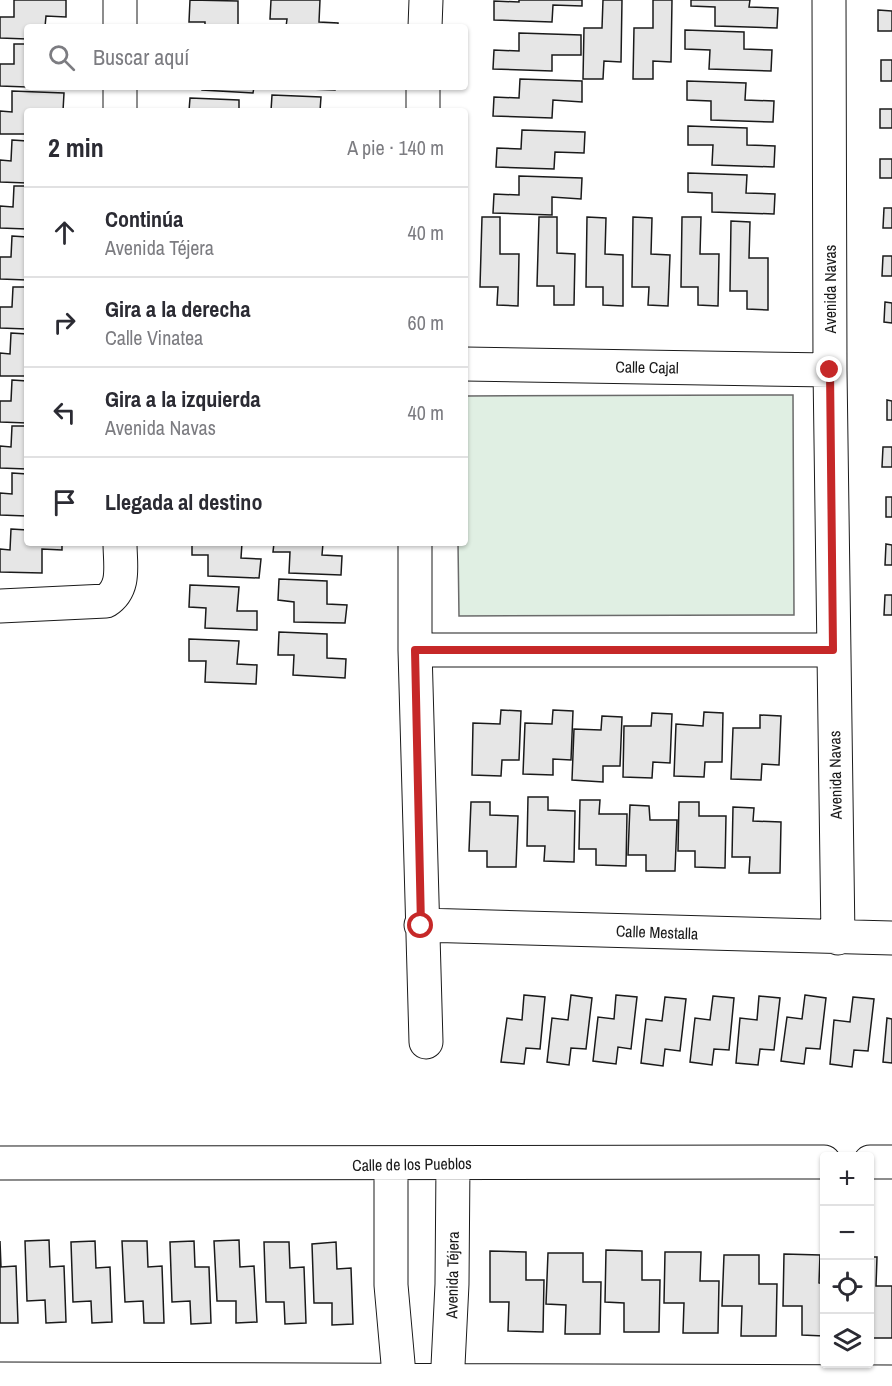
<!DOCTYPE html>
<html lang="es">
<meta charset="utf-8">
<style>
:root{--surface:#fff;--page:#f7f7f7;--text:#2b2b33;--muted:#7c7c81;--line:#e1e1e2}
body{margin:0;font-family:"Archivo Narrow",sans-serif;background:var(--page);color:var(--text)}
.controls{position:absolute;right:18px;bottom:18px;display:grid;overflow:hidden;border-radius:6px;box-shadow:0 2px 4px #0004}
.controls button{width:54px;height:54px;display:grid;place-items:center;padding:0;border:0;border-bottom:2px solid var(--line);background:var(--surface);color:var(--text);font:30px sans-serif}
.stop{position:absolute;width:18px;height:18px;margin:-14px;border:4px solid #c62828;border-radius:50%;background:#fff}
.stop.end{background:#c62828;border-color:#fff;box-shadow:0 2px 6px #0008}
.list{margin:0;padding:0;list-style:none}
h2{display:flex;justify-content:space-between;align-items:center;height:78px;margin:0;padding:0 24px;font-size:26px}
h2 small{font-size:20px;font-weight:400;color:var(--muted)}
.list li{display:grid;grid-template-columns:39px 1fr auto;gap:18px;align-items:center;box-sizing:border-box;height:90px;padding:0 24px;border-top:2px solid var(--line)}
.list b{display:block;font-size:22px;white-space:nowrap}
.list p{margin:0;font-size:20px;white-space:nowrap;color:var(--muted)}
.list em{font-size:20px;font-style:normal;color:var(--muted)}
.icon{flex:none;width:33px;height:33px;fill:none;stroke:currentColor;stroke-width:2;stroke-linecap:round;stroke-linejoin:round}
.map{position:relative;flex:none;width:892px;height:1386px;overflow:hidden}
.search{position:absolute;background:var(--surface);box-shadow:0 2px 4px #0004;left:24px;top:24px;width:444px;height:66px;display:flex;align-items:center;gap:15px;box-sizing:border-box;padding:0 21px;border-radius:6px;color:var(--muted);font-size:22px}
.panel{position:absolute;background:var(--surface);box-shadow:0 2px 4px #0004;left:24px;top:108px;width:444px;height:438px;border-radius:6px}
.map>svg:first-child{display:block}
.green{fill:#e0efe3;stroke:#6a6a6a;stroke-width:1.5}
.building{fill:#e6e6e6;stroke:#1a1a1a;stroke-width:1.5}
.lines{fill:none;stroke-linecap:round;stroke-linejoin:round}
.minor-casing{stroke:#1a1a1a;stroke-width:35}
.minor{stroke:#fff;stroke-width:33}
.route{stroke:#c62828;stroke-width:8}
.labels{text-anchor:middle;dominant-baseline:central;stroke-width:4.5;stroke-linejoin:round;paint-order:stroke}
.street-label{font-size:16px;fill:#1a1a1a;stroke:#fff}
</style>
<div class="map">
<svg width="892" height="1386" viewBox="0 0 892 1386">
<rect width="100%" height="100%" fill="#fff"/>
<!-- green -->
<path class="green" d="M793,395L794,615L459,616L458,543H465V396Z"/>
<!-- building -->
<path class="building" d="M14,0H66V17L46,16L45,27H27V39L0,38V17H14Z
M190,0L238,1V25L257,27H205V22H189Z
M271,0H320L319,22L338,23V27H286L287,19H270Z
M519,0H582V6L553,5L552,22L494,20V1L519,2Z
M603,0H622L621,62L604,61L603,79H583L584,28H602Z
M653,0H672L671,62L653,61V79H633L634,28H653Z
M691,0H750L749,7L778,8L777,28L715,26V7L691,6Z
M878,10L892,11V31H878Z
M685,30L744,32V49L772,50L771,71L709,69L710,50L685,49Z
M519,33L581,35V55H552V71L493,69L494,50L519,51Z
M14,44H27V87L0,86V64H14Z
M881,60H892V81H881Z
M520,79L582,81V102L553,100L552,118L493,116L494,97L519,98Z
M687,81L746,83L745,100L774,101L773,122L711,120V101L687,100Z
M202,87H254L253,93L202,90Z
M283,87H335V90L283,88Z
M12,91L64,93L63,111H27V134H0V111L12,112Z
M272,95L321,97L320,111H271Z
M190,98L239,100V111H189Z
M880,109H892V128H880Z
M688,126L747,128V145L775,146L774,167L712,165L713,145H688Z
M522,130L585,132L584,153L555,152L554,169L496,167L497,148L521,149Z
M12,140L27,141V183L0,182V160L11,161Z
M880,159H892V178H880Z
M688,173L747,175L746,193L775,194L774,214L712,212V193L688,192Z
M519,176L582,178L581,199L552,197V215L493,213L494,194L519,195Z
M14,186H27V229L0,228V206L13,207Z
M884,208H892V228H883Z
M482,217H500V254H519L518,306L497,305L498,287H480Z
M539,217H557V253L575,254L574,305H554V286H537Z
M587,217L606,218L605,254L623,255V306L603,305V287H586Z
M633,217L652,218L651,254L670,255L668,306L648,305L649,287H632Z
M682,217H701L700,254H719L718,306L698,305V287H681Z
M731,221L750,222L749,258H768V310L747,309V291H730Z
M12,236L27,237V280L0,279V257H11Z
M883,256H892V276H882Z
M13,287H27V329L0,328V307H12Z
M885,302L892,303V323L884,322Z
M11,333L27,334V376H0V353L10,354Z
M12,380L27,381V423L0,422V401H11Z
M887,400L892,401V420H887Z
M12,426H27V469L0,468V446L11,447Z
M883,447H892V467H882Z
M12,473L27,474V516L0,515V493L12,494Z
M886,497H892V517H886Z
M11,529L27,530V543H62V550L42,549V573L0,572V549L10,550Z
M192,543H242L241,558L261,559L259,578L208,576V555H192Z
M274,543H323L322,555L342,556L341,575L289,573L290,552H273Z
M886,544L892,545V565H885Z
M279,579L327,581V604L347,605L345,623L294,622V602L278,600Z
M190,585L239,587L237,611H257V630L205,628L206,608L189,607Z
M885,595H892V615H884Z
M279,632L327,634V658L346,659L345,678L293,675L294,655H278Z
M189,639L239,641L237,664L257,665L256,684L205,682L206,661H189Z
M501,710L521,711L519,760H502L501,776L472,775L473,723L500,724Z
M553,710L573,711L571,760L553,759V775L523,774L525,723L552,724Z
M704,712L723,713L722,762H705L704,777L674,776L676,724L703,726Z
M652,713L672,714L670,763L653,762L652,778L623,777L624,726H651Z
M760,715L781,716L779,765L762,764L761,780L731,779L733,728H760Z
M602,716L622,717L620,766H603V782L572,780L574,729L601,730Z
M528,797H548V810L575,811L574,862L544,861L545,846H527Z
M580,800H600L599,814H627L626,866L596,865V849H579Z
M471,802H490V815L518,816L516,867H487V851H469Z
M679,802H699V816H726L725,868L695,867V851H678Z
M630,805L649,806L650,820H677L675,871H646V855H628Z
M733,807L754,808L753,821L781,822L780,873H749L750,857H732Z
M524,995L545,997L540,1049L526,1048L524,1064L501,1062L507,1018L522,1020Z
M571,995L592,998L586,1049L571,1048L569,1065L547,1062L552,1018L568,1020Z
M616,995L637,997L631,1049L618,1047L616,1064L593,1061L598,1017L614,1019Z
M805,995L826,998L820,1049L806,1048L804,1064L781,1061L787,1017L802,1019Z
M713,996L734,998L729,1050L714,1049L712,1065L690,1062L695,1018L710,1020Z
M759,996L780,998L774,1050L760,1049L758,1065L736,1063L740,1018L757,1020Z
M665,997L686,999L680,1051L665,1049L663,1066L641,1063L646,1019L662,1021Z
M853,997L874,999L868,1051L854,1050L852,1067L830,1064L834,1020L850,1022Z
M887,1018L892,1019V1063L883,1062Z
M49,1240L50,1267L64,1266L66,1322L46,1323L45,1300L27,1301L25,1241Z
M239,1240L240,1267L254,1266L257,1322L236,1323V1301H217L214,1241Z
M0,1241L1,1267L16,1266L18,1323H0Z
M95,1241L96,1268L110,1267L112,1322L92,1323L91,1301L73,1302L71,1242Z
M122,1241H147L148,1267L162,1266L164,1323H144L143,1301L125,1302Z
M194,1241L195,1267H209L211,1323L191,1324L190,1301L172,1302L170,1242Z
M264,1242H289L290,1268L304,1267L306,1323L285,1324L284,1302H266Z
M336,1242L337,1269L351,1268L353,1324L332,1325V1303H314L312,1244Z
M606,1250L642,1251V1280H660L659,1332H624V1303L605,1302Z
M490,1251L526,1252V1280H544L543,1332L508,1331L509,1302H490Z
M665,1252H701L700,1281H719L718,1333H683L684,1303H664Z
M548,1253H583V1282H601L600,1334H565L566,1305L546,1304Z
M784,1254L820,1255L819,1283L824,1284V1336L802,1335V1306H783Z
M724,1255H759V1284H777L776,1336H741L742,1306H722Z
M870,1257H877L876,1286H892V1338H870Z"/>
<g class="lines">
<!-- minor casing -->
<g class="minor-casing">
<path id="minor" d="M120,0V27
M829,0L830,370L838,938
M425,27L426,0
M120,87V111
M423,111V87
M465,364L830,370
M415,543V650L426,1042
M0,606L106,601C126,588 120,565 120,543
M415,650H833
M421,925L892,938
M870,1162H892
M0,1163L824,1162
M391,1165V1285L400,1386
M0,1379L892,1382
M447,1386L452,1284L453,1163"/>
</g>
<!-- minor -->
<use href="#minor" class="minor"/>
</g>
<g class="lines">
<!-- route -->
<path class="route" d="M421,926L415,650H833L830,370"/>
</g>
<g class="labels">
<!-- street labels -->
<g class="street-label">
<text transform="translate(830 289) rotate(-90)">Avenida Navas</text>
<text transform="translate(647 367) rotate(1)">Calle Cajal</text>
<text transform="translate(835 775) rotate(-91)">Avenida Navas</text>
<text transform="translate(657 932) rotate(2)">Calle Mestalla</text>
<text transform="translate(412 1164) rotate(-1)">Calle de los Pueblos</text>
<text transform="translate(452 1275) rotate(-89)">Avenida Téjera</text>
</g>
</g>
</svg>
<div class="controls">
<button>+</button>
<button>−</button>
<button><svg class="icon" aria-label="locate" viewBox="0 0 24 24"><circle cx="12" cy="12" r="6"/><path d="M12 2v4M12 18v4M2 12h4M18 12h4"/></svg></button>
<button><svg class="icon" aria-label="layers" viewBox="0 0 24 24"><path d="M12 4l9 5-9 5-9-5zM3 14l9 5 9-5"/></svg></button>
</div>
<div class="stop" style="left:421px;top:926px"></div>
<div class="stop end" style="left:830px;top:370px"></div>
<div class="search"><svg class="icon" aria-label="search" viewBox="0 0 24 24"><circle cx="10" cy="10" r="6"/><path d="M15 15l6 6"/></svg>Buscar aquí</div>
<section class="panel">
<h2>2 min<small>A pie · 140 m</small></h2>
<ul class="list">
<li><svg class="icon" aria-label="ahead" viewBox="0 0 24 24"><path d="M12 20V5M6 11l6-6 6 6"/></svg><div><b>Continúa</b><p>Avenida Téjera</p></div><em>40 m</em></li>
<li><svg class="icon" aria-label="right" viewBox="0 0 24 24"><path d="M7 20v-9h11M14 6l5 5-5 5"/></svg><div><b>Gira a la derecha</b><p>Calle Vinatea</p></div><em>60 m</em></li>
<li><svg class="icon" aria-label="left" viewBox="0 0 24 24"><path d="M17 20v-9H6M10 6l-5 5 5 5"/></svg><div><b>Gira a la izquierda</b><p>Avenida Navas</p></div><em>40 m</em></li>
<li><svg class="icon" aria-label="arrive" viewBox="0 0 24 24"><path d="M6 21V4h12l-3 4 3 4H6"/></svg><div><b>Llegada al destino</b></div></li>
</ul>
</section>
</div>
